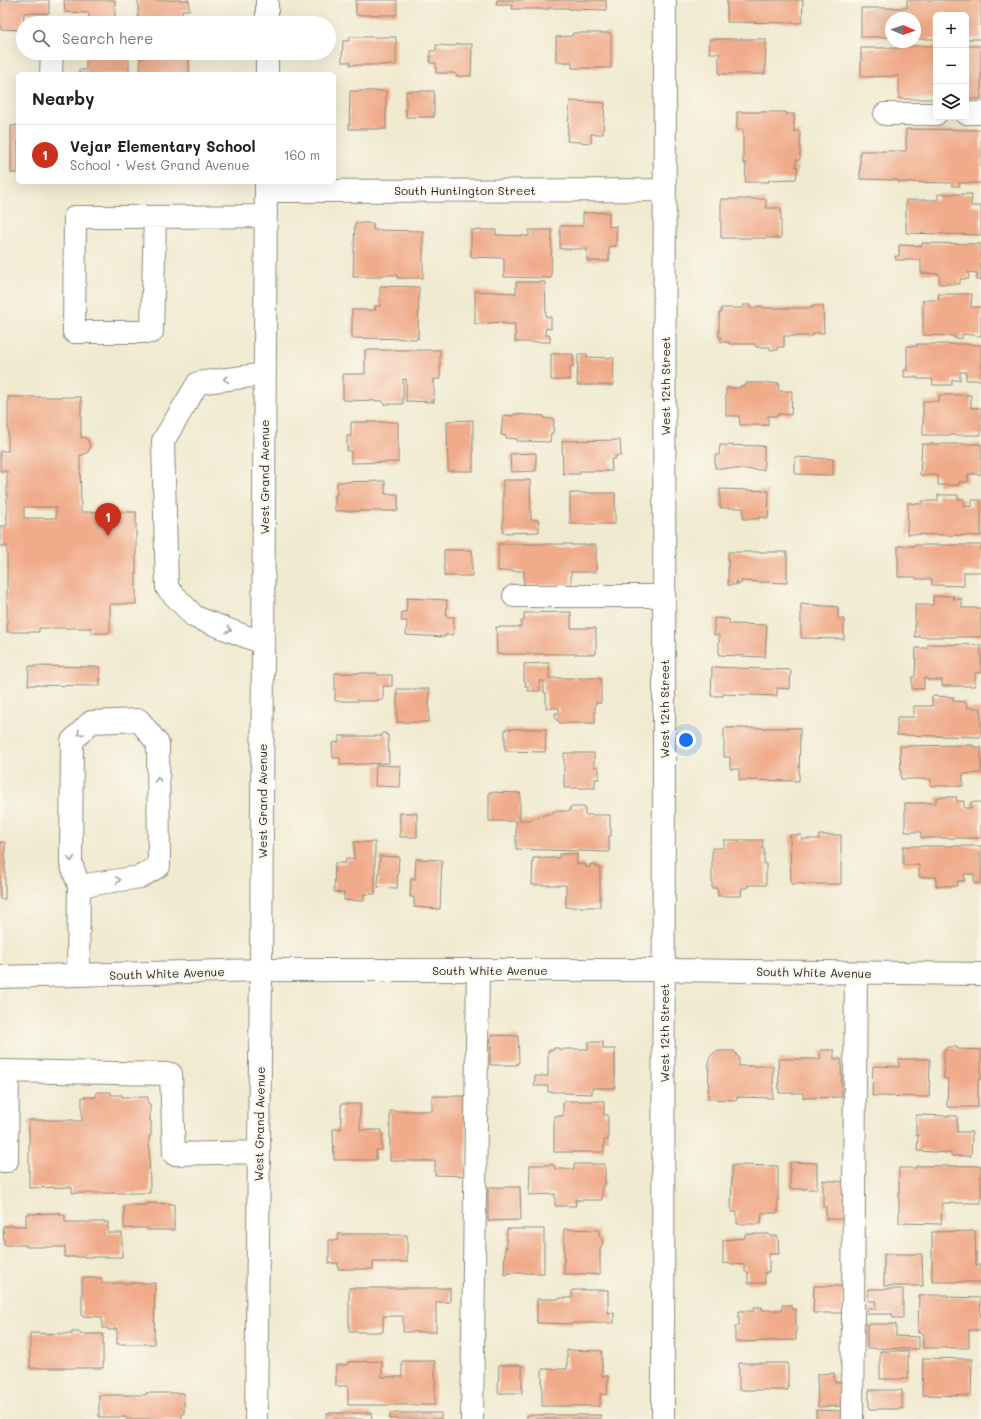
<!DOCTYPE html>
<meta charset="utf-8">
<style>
:root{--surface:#fff;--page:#f6f6f6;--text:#222;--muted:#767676;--line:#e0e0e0;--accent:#c8321e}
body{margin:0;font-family:Mali,sans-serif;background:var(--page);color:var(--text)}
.controls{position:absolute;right:12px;top:12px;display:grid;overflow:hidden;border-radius:6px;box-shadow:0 4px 16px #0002}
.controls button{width:36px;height:36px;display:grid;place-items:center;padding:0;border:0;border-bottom:1px solid var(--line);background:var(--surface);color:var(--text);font:20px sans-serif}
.compass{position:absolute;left:885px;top:12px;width:36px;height:36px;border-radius:50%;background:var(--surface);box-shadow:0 4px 16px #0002;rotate:92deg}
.you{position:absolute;left:686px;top:740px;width:14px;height:14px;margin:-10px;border:3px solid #fff;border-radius:50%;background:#1a73e8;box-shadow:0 0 0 6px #1a73e833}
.badge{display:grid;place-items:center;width:26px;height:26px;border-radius:50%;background:var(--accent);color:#fff;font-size:13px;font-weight:700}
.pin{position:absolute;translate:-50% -33px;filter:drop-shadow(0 1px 2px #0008)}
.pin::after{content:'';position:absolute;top:21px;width:14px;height:12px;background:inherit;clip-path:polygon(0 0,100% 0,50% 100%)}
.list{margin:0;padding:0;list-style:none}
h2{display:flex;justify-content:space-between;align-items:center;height:52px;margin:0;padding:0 16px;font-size:17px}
h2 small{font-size:13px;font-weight:400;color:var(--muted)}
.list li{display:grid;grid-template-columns:26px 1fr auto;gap:12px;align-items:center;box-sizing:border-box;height:60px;padding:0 16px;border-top:1px solid var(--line)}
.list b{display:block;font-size:15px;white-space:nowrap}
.list p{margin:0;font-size:13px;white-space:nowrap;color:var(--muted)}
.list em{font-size:13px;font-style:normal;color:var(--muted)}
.icon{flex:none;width:22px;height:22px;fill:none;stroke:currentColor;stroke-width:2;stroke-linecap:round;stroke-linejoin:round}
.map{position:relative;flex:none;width:981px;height:1419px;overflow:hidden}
.search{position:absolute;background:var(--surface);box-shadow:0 4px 16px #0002;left:16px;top:16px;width:320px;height:44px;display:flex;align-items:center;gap:10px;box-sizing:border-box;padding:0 14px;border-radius:22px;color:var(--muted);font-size:15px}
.panel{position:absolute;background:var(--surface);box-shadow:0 4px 16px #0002;left:16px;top:72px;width:320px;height:112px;border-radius:6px}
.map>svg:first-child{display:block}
.building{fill:#f0ab8a;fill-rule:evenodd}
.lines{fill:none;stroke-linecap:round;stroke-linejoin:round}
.minor-casing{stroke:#8e8a7e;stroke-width:24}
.minor{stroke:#fff;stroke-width:22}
.oneway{stroke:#a0a0a0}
.labels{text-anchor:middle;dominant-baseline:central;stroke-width:4;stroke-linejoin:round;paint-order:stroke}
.street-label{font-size:12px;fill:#2b2b2b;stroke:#fbf7ec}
</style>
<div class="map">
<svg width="981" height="1419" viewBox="0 0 981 1419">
<rect width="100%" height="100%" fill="#fbf7ec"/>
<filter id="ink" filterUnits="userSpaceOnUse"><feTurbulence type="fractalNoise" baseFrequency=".025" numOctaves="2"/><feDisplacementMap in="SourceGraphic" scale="8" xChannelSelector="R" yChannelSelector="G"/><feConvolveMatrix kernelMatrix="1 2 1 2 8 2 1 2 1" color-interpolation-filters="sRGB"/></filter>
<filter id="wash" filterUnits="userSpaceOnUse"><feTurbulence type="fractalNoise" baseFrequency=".012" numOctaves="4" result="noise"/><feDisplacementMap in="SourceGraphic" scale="16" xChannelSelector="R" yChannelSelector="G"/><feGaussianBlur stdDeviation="0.9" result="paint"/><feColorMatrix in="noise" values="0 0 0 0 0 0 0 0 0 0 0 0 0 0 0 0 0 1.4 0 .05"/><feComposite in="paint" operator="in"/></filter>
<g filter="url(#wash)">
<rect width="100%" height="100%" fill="#f0ead0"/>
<g id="blocks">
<!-- building -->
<path class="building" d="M0,0H49V13H24L23,30L0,29Z
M64,0H115V23H89V13L65,12Z
M138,0H189V10H182V23H138Z
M356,0H397V15H356Z
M497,0H606V10L569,9V8H549V9H512L513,5H496Z
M727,0H803L802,23L727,22Z
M907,0H981V39H966V15H936V39H915V18H891V37H861V8H907Z
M573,33H611V68H572V62H556V37L572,36Z
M349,37H396V65H350V62H342L343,41H349Z
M710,39H766L765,74H719V53H709Z
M458,44H472L471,76H457L454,73H436V63H430V51H436V45L454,46Z
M900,46H936V99H899V76L861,77V48H900Z
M966,46H981V99H966Z
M86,53H129V74H79V70H86Z
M145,53H185V58H189V74H140V58H145Z
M350,91H386V129H349Z
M406,91H434V117H406Z
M570,101L605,103L603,134H591V143L567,141Z
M737,112H786V114H794V131H800V160H796V167H798L796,179L769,180V182H745L746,163H743V130H737Z
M18,125V173H11V126Z
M906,129L981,130V183H959L960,186H952V183L898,182V180L860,179V151H906Z
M938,194H972L971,206H981V235L906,233V200H938Z
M721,199H766V208H781V238H721Z
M609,212V227L616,226V246H609V261H587V249H560V226H583V213Z
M355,223H373V230L423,231V278H397V275H380V277H353Z
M471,230H496V235L529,236V230H552L551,278L504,277V258L471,257Z
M922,243L981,244V280H977V273L968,272L969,279H960V284H939V274L921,273V260H896L895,256H899V245L922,246Z
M516,282H545L546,317H551V329L546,328L545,335H550V342H515V324H506V323L502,324V322L475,324V291L516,293Z
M380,286L419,287L418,339L352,338V310H376L375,306H380Z
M938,294H972L971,307H981V336L962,334V339L954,338V336L923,335V300H939Z
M743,305H750V308H756V306L763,307V308H812V306H823L824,333H813V336H784V347H778V350H770V347H756L755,344H729V342H721V337H719V313H721V308H743Z
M917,344H974V345H981V380H966V372H960V380H952V385H933L932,379H917V377H904V370H907V346H917Z
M365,350H440V379H434V402L406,401V379H403V404H383V401L343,400V374H365Z
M551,354H573V367H570V380H551Z
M578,354H587V357L614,358L613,385H577Z
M746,383H779L778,391H792L791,415L778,414L779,416H768V425H740L739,416H726V388H740V386H746Z
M939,395H971V408H981V435H923V401H939Z
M8,397H81V438L84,437L88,440L90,447L88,452L83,455H80L81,512H136V604H110V633H91V628H39V632H7V546H0V526H7V471H0V451H8ZM24,507H56V518H24Z
M514,414L544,416V418L554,419L553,433H551L550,442L517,441V439L506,438V436L501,435L503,415L513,416Z
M473,420V471H448L447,421Z
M351,422H398V462L351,463V451H347V436H351Z
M620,440L621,456H615V459H611L612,471H580V474H563L562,441Z
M922,444H981V474H968V482H959V485H938V475H920Z
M720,445L764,446V470L715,468V455H719Z
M536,453V471L511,472L510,454Z
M795,457L833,459V475L795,474Z
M503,480H530L531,520H539V532L503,533Z
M385,481V494H398V511H335V495H337V482Z
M720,489L769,491L768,518L759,517V519H743V508H720Z
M570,493H615V524H570Z
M938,495H958V499H964V506L972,507V500H981V536L907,534L908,503L922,504V501H938Z
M498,544H571V545H596V572H571V585H524V571H498Z
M915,545H981V572H964V586L932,585V579H916V577H898V546H915Z
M444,550H472V576H444Z
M728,552H787V583L741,581V584H737V581H736V585H728Z
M933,596H954L953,599H962V608H981V637H915V605H933Z
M407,598L447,600L446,617H454L453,635H445V637L406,635L407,621H401L402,612H406Z
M801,604L838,607V619H844V639L801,638Z
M571,612V628H596V654H497L496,627H521V621H524V613Z
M714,618L729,619V624L767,625L765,657L719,655V635H714Z
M928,644L981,645V673H975V686H942V680H927V678H924V689H912V677H915L916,648H928Z
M549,663V678H601V703H595V723H559V720H556L555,713H559V708H546V693H544V681H539L540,691H528V686H525L526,682L524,681V664Z
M29,666L100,667V686L28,685Z
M712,667L791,670L790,689L777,688V696L723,694V696H711Z
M335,673H377V675H392V686H383V700H377V701H335Z
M397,689H429V722H397Z
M932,696L953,697V701L966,702L967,708H981V737L897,735V717H914V706H932Z
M724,728H800L799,781L739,780V769H730V757H724Z
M505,729H546L545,752L505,751Z
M382,733H386V735H388L389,763L340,765V758H333L332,743L339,742V736H382Z
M973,745V747H981V773L963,774V786H931V779H901L900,746Z
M564,753H594V767H599V779H595V788H564Z
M376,765L401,766L400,787L375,786Z
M489,792L520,793V822L522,820H530L547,814H553V811H570V807H585V815H610V828H611V836H609V852L516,849V821H489Z
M936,797H957L956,801H964V808H971V802H981V838H921V832H905V803H936Z
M400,813H417V837H400Z
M790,835H802L801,839H819V835H841V884H791Z
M724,840H763L762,848H764V864H766V885H748V888H742L741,896H718L717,888H712V848H724Z
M0,842H5V899H0Z
M354,842H375V894H364V901L344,900V893L334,892L335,863H345L346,859H354Z
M903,846H981V883H974V874H964L965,881H957V886H936V877H919V865H903Z
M559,854H577V864H585L586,867H590V864L596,865V867H600V907H566V885H532L533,858H559Z
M380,856L399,857L397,888L378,887Z
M416,859L442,860L440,909L414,907V897H410L411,879L415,880Z
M491,1035L518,1036L519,1063H517V1065H490Z
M588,1042H603V1049H615V1088H592V1094L564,1093V1092H548V1086H534L535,1076H548V1050H554V1048H559V1050H564V1049H588Z
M947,1047H957V1049L981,1050V1079H978V1107H947L948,1079H944V1050H946Z
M820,1050H834V1059H841L842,1097L803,1098V1093H779L778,1059H820Z
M716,1051H734L739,1058V1066H773V1098L737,1097V1100L708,1099L709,1058Z
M899,1059H930L929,1097L872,1096L873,1066L899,1067Z
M97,1092H111V1095H122V1097H148V1104H150V1121H151V1136H149L150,1193H72V1187L29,1188V1120H74V1121H82V1097H96Z
M432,1096H465L466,1176L435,1175V1161H390V1111H432Z
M563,1101H604V1115H608V1140H604V1152H554V1116H563Z
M341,1104H360V1130H382V1150H376V1160H334L333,1129H341Z
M916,1115L957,1116V1132H972L971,1156H951V1153L917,1151L918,1135H916Z
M790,1162L817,1163V1189H790Z
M574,1164H605V1186H602V1200H575L576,1206H555V1194L529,1195L530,1165H554L555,1169H574Z
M732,1165L778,1166V1213H762L761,1224H737V1212H731Z
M916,1166H981V1203H942L941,1224L899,1223V1168H916Z
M823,1180L846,1182L847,1219H826V1207H823Z
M488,1187H520L521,1220L488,1221Z
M147,1203L174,1204V1230H147V1228H124V1205H147Z
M61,1213L60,1215H65V1222H108V1233H122V1257H65V1247H26V1245H4L3,1226H26V1214Z
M507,1229H544V1273H508V1274L504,1275L505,1247L507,1248L506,1244Z
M564,1229L599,1230V1236L602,1239L603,1243L600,1248V1274H564Z
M975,1231L976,1265H981V1282H932V1232Z
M338,1234H390V1235H407V1262H373V1269H338V1263H329V1240H338Z
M745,1234H769V1236H778L779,1254H769V1272H765V1283H748V1272H745V1265L723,1263V1240L745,1238Z
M884,1254H922L923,1286H884Z
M82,1278H102V1283H155L154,1344H117V1328H115V1330H108V1328H102V1317L82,1316Z
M814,1286H843V1313H813Z
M349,1288H450V1302H436V1332H403V1316H383V1332H349Z
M868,1289H903V1318H893L892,1314H867V1309H876L875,1301H868Z
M572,1290H608V1313H614V1323H573V1324L537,1323V1299H560V1298H572Z
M919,1295H948V1297L981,1298L980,1330H969V1348H923V1333H918Z
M782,1305H791V1309H796V1340L735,1342V1327L739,1326V1311H754V1307H762V1310H782Z
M867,1324H896V1336L919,1337V1349L867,1348Z
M72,1332H80V1334H103V1368H30V1333L72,1334Z
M567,1350L602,1351V1376H608L607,1395L600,1394V1406H542V1369H567Z
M880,1351H908V1379H880Z
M923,1358L972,1359L971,1396L922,1395Z
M382,1361V1377H402V1361H435V1405H348V1386H336V1365H348V1362Z
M739,1363H788V1390H739Z
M499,1365H522V1393H498Z
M834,1373V1382H843L844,1406L818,1407L817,1374Z
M869,1390H902V1409H869Z
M146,1393H184V1414H182V1419H126V1417H99V1395H146Z
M816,1410L844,1411V1419H819V1418H816Z
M327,1413H371L372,1419H327Z
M390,1413H441V1419H390Z
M527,1415H601V1419H527Z"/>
</g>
</g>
<g filter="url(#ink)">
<use href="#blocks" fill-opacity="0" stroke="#8e8a7e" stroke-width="1"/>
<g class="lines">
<!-- minor casing -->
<g class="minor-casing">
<path id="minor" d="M267,23V0
M51,74L52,53
M267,74V53
M966,113H981
M885,114H936
M266,191L665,190
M155,217L152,332H74L75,217C139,217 202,217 266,216
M514,596H664
M263,643L195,617L167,588L163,441L198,383L265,374
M78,975L79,886L71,863L72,741L91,722L139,720L158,744L159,866L140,877L79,886
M0,977L261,970H664L981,974
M0,1071L171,1074L174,1154L259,1152
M0,1161H7L8,1071
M256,1419L261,970L266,182
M472,1419L478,970
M663,1419L665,0
M852,1419L856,973"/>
</g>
<!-- minor -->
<use href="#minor" class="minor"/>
</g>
<!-- one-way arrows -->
<defs><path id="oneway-chevron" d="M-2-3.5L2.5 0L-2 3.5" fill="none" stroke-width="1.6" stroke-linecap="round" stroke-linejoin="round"/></defs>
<g class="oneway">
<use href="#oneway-chevron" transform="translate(226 379) rotate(172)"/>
<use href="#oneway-chevron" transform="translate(229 630) rotate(20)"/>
<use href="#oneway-chevron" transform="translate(80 733) rotate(136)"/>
<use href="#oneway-chevron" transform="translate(158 780) rotate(-90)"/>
<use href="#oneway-chevron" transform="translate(71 859) rotate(85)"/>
<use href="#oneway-chevron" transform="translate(118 880) rotate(-8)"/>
</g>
</g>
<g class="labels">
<!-- street labels -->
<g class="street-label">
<text x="465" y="190">South Huntington Street</text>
<text transform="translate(665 386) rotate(-90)">West 12th Street</text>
<text transform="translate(264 477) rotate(-90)">West Grand Avenue</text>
<text transform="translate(664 709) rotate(-90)">West 12th Street</text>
<text transform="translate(262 801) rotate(-90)">West Grand Avenue</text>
<text x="490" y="970">South White Avenue</text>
<text transform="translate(814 972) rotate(1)">South White Avenue</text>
<text transform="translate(167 973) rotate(-2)">South White Avenue</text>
<text transform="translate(664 1033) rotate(-90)">West 12th Street</text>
<text transform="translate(259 1124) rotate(-89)">West Grand Avenue</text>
</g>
</g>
</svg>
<div class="controls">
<button>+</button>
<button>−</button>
<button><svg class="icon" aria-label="layers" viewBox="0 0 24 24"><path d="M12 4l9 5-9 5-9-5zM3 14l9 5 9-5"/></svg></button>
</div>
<svg class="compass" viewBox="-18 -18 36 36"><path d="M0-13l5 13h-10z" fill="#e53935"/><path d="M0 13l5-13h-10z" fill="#767676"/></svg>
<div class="you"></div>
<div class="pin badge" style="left:108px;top:536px">1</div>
<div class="search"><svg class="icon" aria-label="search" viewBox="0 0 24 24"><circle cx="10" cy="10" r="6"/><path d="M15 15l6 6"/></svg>Search here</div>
<section class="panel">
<h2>Nearby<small></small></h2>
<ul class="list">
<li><span class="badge">1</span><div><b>Vejar Elementary School</b><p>School · West Grand Avenue</p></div><em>160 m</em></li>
</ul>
</section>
</div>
